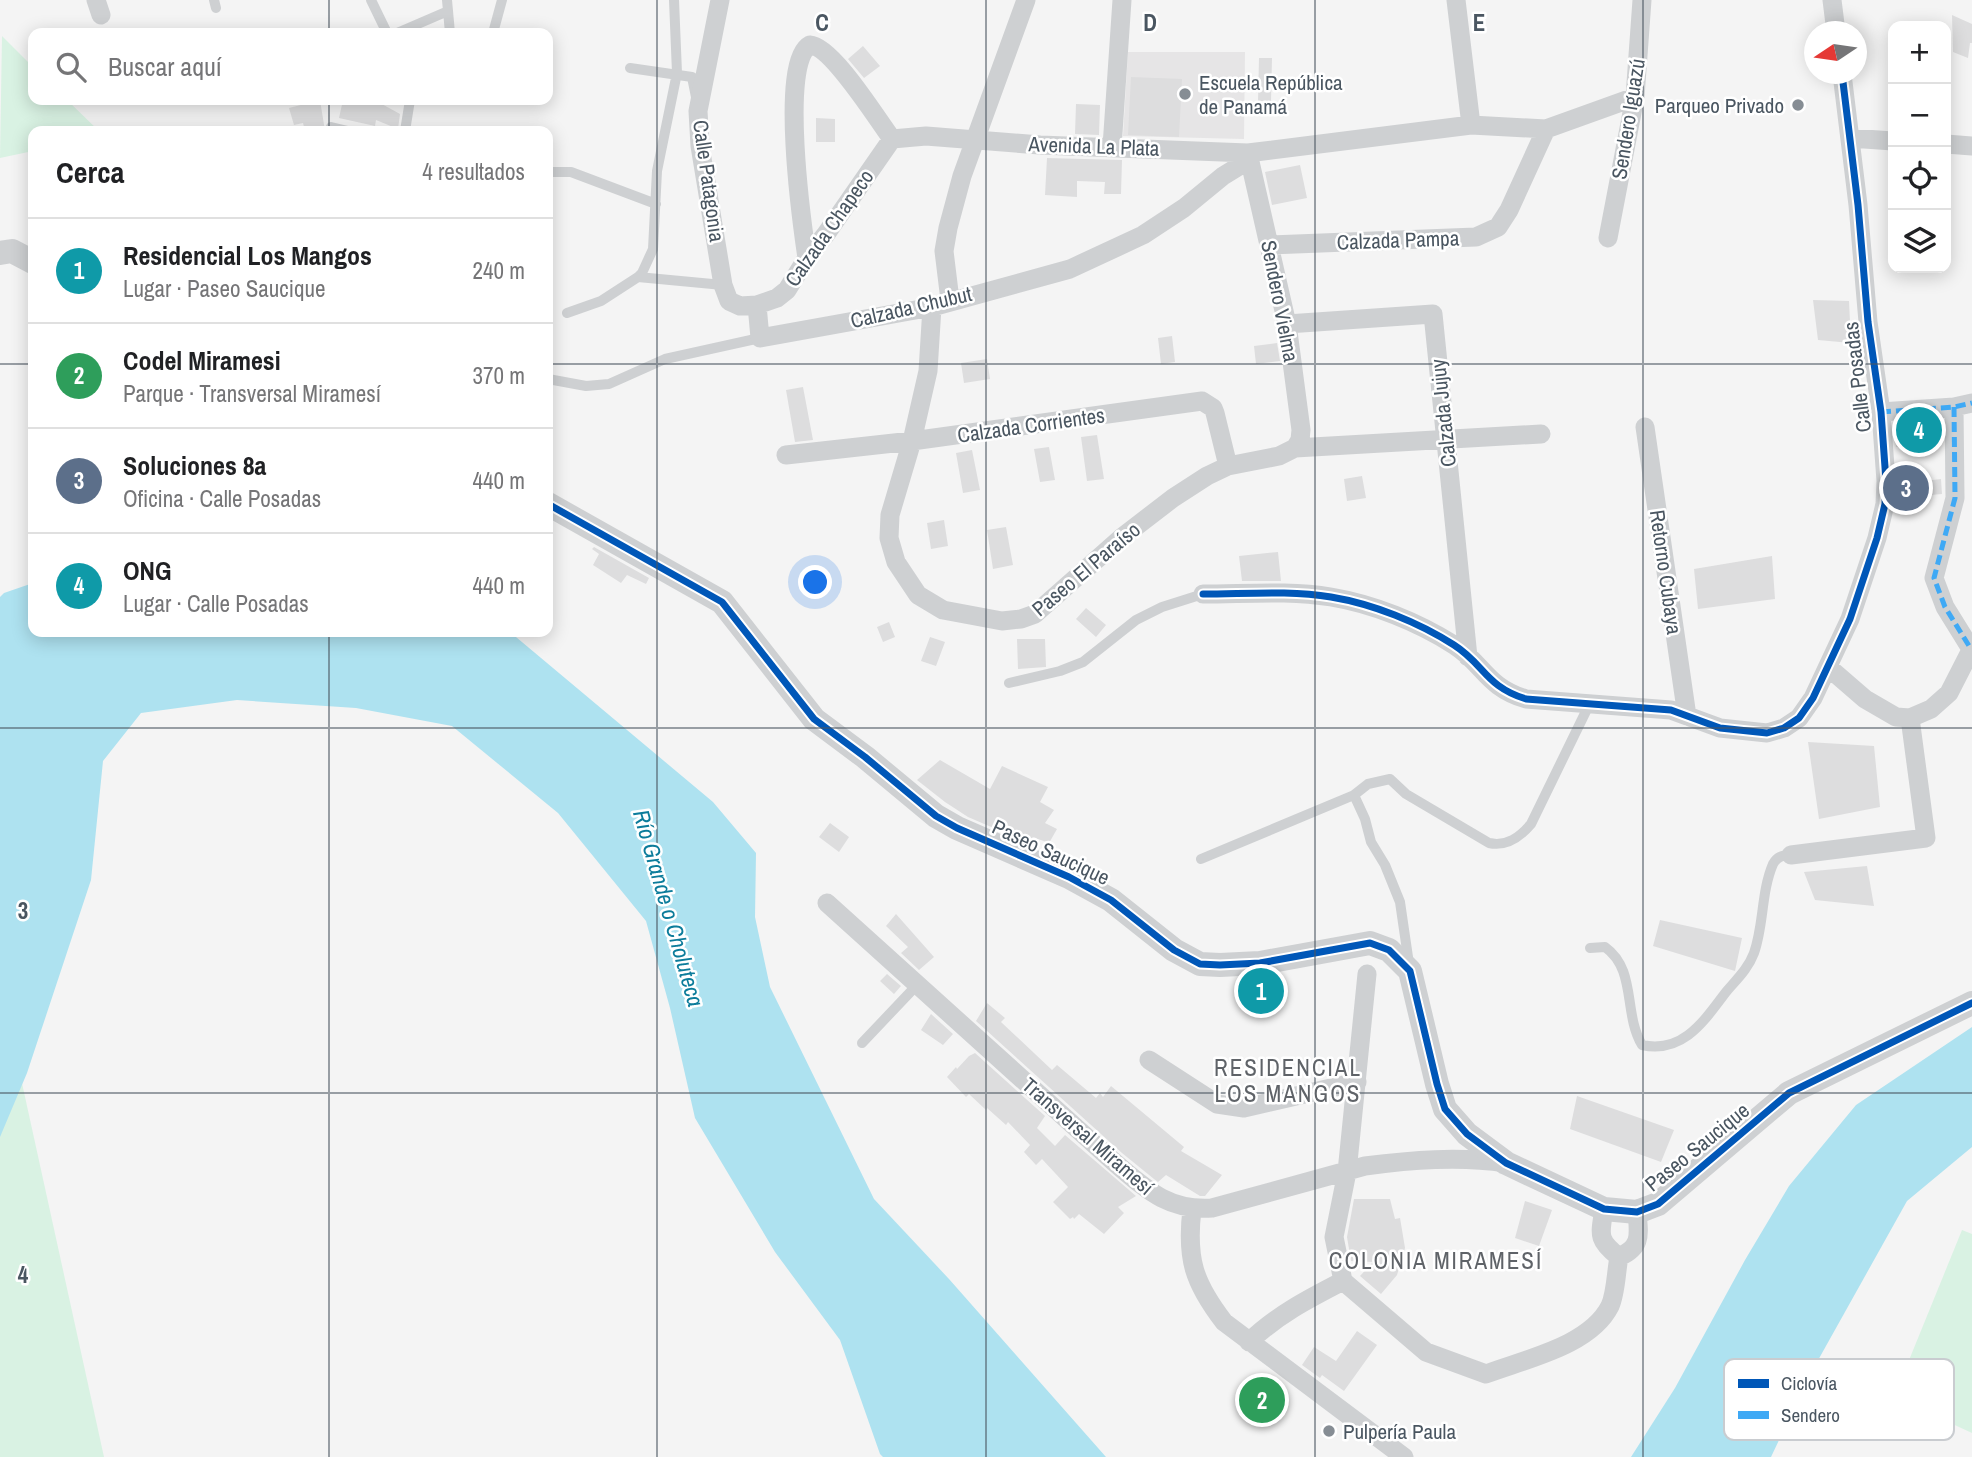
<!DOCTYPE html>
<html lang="es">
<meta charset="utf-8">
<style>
:root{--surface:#fff;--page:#f2f2f2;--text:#202124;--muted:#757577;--line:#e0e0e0;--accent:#7c3aed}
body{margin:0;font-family:"Archivo Narrow",sans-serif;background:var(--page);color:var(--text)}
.controls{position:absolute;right:21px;top:21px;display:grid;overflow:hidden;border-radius:14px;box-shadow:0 4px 18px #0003}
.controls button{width:63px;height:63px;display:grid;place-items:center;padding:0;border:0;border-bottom:2px solid var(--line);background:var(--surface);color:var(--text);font:35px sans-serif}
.compass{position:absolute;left:1804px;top:21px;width:63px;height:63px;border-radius:50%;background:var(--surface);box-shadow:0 4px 18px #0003;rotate:257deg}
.you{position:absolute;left:816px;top:583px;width:24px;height:24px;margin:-18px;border:5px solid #fff;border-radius:50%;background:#1a73e8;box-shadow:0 0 0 10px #1a73e833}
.badge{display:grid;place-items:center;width:46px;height:46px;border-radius:50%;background:var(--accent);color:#fff;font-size:23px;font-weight:700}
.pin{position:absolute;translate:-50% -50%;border:4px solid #fff;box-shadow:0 2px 7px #0006}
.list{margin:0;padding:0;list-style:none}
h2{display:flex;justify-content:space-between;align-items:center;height:91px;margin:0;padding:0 28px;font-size:30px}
h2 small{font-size:23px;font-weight:400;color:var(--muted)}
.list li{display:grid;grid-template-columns:46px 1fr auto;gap:21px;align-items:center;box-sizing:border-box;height:105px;padding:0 28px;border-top:2px solid var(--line)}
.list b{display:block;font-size:26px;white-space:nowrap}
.list p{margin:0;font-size:23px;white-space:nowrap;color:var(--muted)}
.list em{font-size:23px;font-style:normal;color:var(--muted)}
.icon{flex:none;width:38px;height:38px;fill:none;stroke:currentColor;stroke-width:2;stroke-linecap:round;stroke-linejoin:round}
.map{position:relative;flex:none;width:1972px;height:1457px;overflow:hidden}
.search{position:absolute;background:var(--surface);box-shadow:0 4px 18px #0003;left:28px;top:28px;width:525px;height:77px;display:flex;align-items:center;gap:18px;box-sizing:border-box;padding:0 24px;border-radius:14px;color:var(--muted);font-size:26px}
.panel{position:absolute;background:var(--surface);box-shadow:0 4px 18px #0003;left:28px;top:126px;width:525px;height:511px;border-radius:14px}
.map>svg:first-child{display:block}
.education{fill:#e6e5e6}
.green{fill:#d9f2e3}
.water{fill:#aee2f0}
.building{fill:#ddddde}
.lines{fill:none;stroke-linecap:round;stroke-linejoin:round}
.service{stroke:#ced0d2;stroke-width:10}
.minor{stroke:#ced0d2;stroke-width:19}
.tertiary{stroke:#ced0d2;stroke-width:24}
.quiet{stroke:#3fa9f5;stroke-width:5;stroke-dasharray:10 5;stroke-linecap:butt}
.cycleway-casing{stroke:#fff;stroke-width:11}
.cycleway{stroke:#0057b8;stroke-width:7}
.grid{fill:none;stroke:#4a5661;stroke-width:2;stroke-opacity:0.55}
.poi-dot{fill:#868d94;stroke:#fff;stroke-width:2.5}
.labels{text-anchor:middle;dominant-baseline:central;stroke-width:5;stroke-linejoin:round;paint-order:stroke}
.poi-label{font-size:21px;fill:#4a5661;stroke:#fff;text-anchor:start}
.street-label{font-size:21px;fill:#4a5661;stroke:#fff}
.water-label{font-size:23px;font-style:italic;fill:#0c7c9b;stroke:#fff}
.neighbourhood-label{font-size:23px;letter-spacing:2px;fill:#5f6368;stroke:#fff}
.key{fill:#fff;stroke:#c9ccd0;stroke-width:2}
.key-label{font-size:19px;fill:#4a5661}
.grid-label{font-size:23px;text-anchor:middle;font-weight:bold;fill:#4a5661;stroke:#fff;stroke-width:5;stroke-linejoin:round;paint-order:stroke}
</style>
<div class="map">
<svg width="1972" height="1457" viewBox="0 0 1972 1457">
<rect width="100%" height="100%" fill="#f4f4f4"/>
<!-- education -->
<path class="education" d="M1128,52H1245L1244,139L1123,136Z"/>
<!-- green -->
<path class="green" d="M2,36L33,67V100H67L99,131H33V151L0,158Z
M11,1033L104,1457H0V1062Z
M1962,1230L1972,1234V1433L1894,1397Z"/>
<!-- water -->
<path class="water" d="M33,583V632H510L713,802L756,853L755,917L770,987L874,1199L949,1279L1106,1457H883L880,1454L840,1340L775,1252L695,1118L670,1008L646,921L558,813L452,726L356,708L237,700L141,713L103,761L91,880L27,1073L0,1137V597L4,593Z
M1972,1027V1147L1907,1201L1812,1371L1771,1457H1631L1675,1388L1745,1260L1789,1186L1856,1105Z"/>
<!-- building -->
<path class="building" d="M1952,15L1972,24V43H1970L1968,58L1953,52Z
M863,46L880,66L864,78L848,59Z
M1259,58H1272L1271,101H1258Z
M1131,77L1182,79L1179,137L1128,135Z
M320,100L325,131H305L303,123L294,125L289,108Z
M343,100H381L380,103L400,114L398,129L376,120L375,126L339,118Z
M1076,104L1100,105L1099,135L1075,134Z
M816,118L835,119V142H816Z
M1047,158L1122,160L1121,194H1104L1105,182L1077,181V197L1045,195Z
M1300,165L1307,198L1272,205L1265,172Z
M1813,300L1849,301L1851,343L1818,340Z
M1172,336L1175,362L1161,364L1158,338Z
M1277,343L1280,361L1256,364L1254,346Z
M987,359L990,379L964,383L961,363Z
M803,387L813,440L795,442L786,390Z
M1942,420V442L1896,447L1894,423Z
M1097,435L1104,479L1087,481L1081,437Z
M1049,447L1055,480L1040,482L1034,449Z
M972,450L980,490L963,493L956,453Z
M1923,474L1924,481L1941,479L1942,494L1907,497L1905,476Z
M1362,476L1366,498L1347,501L1344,479Z
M944,520L948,546L931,549L927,523Z
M1006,527L1013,565L993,569L987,530Z
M594,547L649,578L646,584L627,575L621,583L593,565L599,554L592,549Z
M1278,552L1281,581H1242L1239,556Z
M1772,556L1775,599L1698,609L1694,569Z
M1086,608L1106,625L1096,637L1076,619Z
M889,622L895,637L883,642L877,627Z
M930,637L945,642L936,666L921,661Z
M1017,639H1045L1046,667L1018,669Z
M1808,742L1874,746L1880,807L1819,819Z
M940,760L990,789L1002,766L1048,787L1040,802L1054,810L1045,823L1057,829L1049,843L1038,839L1034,841L1022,835L1019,839L968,817L945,802L917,780Z
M830,823L849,837L839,852L819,837Z
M1867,866L1874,906L1815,900L1804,872Z
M896,914L934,957L919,970L901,953L908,947L886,926Z
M1660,920L1742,938L1735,971L1653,946Z
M887,974L901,986L894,994L880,981Z
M1283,977L1285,1002L1238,1006L1236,980Z
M987,1003L1005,1018L1001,1022L1052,1070L1057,1065L1096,1098L1100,1093L1103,1097L1111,1086L1184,1147L1181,1151L1222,1175L1205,1196H1200L1166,1175L1158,1182L1154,1179L1122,1153L976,1021Z
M931,1014L953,1034L943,1045L921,1030Z
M975,1053L1045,1116L1037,1128L1055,1146L1065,1135L1136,1196L1118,1207L1124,1213L1104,1234L1079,1214L1074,1219L1073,1217L1070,1219L1053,1202L1068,1187L1042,1159L1036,1165L1024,1152L1030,1145L1008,1122L1006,1125L987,1108L986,1110L969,1094L966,1097L947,1077L956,1067L957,1069L969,1056Z
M1577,1096L1674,1130L1661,1162L1570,1129Z
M1354,1199H1390L1395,1219L1400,1218L1405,1248L1397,1275L1381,1294L1360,1276L1373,1262L1351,1261L1347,1237Z
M1525,1201L1552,1210L1539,1246L1515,1238Z
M1357,1331L1377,1345L1344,1391L1322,1375L1320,1378L1302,1365L1314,1347L1336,1361Z"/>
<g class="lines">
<!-- service -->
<path class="service" d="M214,0L216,8
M371,0L387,33
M447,0L450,33
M397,33L448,11
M493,33L502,0
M630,68L692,77L696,97
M331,127L348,131
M405,131L410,100
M548,172H571L656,204
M638,277L642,273L653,249L657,171L677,73L674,0
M567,313L601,301L638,277L723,285
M548,379L586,386L609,384L665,359L760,338
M1009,683L1060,671L1083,662L1136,620L1162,607L1203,594
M1354,795L1368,784L1390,779L1406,794L1489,843C1507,847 1520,837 1531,824L1589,705
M1201,859L1354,795L1365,819L1371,842L1385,865L1400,902L1409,964
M1590,948L1605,947C1637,970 1623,1013 1642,1045C1683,1054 1704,1021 1726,992C1737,979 1748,969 1754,953C1764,925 1761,892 1773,864C1777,857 1782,855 1791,855
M862,1043L917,985"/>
<!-- minor -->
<path class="minor" d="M96,0L101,15
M720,0L698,111L700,146L723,285L729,301L740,306L757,305L760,338L932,307L1070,269L1143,235L1184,208L1223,176L1249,160
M1456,0L1471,125
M1832,0L1836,32
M1850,138L1893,141
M1946,144L1972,146
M1112,147L1122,0
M1248,153L1287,324L1301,430L1300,440L1295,448
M1608,238L1635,97L1642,0
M1269,245L1476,237L1498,227L1509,210L1546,129
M807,258C802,224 779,61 810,45C832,46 877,119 892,139L926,136L1040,145L1248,153L1471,125L1546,129L1635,97
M950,300L944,251L948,228L962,176L1026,0
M757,305L777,298L787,290L807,258L826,234L892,139
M932,307L928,371L912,441L890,515L889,538L896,562L918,595L943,610L1002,621L1021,619L1035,614L1121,538L1173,498L1207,476L1228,466L1279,456L1295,448L1541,434
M1287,324L1433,314L1468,657
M1954,407L1955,498L1934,578L1945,607L1971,649
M1881,412L1954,407L1972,403
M1645,427L1687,716
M786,455L912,441L1202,401L1213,408L1215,413L1228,466
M1203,594C1245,594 1289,590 1331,597C1373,604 1418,622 1454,645C1484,664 1486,687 1526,699L1671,710L1720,728L1767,733L1784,728L1799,718L1813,698L1850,619L1877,538L1885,504L1886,481L1881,412L1868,322L1858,205L1842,74
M1828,667L1865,699L1896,717L1910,718L1931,709L1949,693L1972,648
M1791,855L1926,838L1910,718
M827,903L1114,1162C1146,1189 1168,1211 1212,1208L1365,1166C1411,1160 1459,1156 1506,1163
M1367,974L1347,1172L1334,1237L1343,1281L1426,1352L1486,1374C1525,1359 1590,1346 1610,1306C1616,1293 1616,1272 1619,1257C1597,1240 1600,1235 1604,1209
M1149,1060L1217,1104L1244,1108L1357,1082
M1192,1209C1186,1259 1194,1283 1224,1322L1404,1457
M1619,1257C1642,1247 1639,1235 1637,1212
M1249,1342C1277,1315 1308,1299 1343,1281"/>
<!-- tertiary -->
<path class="tertiary" d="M0,253L12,251L33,262
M548,504L722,602L814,719L865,757L936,816L957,828L1069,877L1111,900L1174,950L1200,964L1220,965L1260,963L1370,943L1389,950L1410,971L1437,1084L1445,1109L1467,1134L1506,1163L1604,1209L1637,1212L1658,1204L1789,1093L1972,1003"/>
<!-- quiet -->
<path class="quiet" d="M1954,407L1955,498L1934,578L1945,607L1971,649
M1881,412L1954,407L1972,403"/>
<!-- cycleway casing -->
<g class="cycleway-casing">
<path id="cycleway" d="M548,504L722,602L814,719L865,757L936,816L957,828L1069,877L1111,900L1174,950L1200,964L1220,965L1260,963L1370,943L1389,950L1410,971L1437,1084L1445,1109L1467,1134L1506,1163L1604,1209L1637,1212L1658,1204L1789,1093L1972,1003
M1203,594C1245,594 1289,590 1331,597C1373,604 1418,622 1454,645C1484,664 1486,687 1526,699L1671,710L1720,728L1767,733L1784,728L1799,718L1813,698L1850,619L1877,538L1885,504L1886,481L1881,412L1868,322L1858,205L1842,74"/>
</g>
<!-- cycleway -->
<use href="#cycleway" class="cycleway"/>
</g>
<!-- grid -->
<path class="grid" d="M329,0V33M657,0V1457M986,0V1457M1315,0V1457M1643,0V1457M329,100V131M0,364H33M548,364H1972M329,632V1457M0,728H1972M0,1093H1972"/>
<!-- markers -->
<g class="poi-dot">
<circle cx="1185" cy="94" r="7"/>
<circle cx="1798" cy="105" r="7"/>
<circle cx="1329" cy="1431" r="7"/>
</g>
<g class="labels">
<!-- poi labels -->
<g class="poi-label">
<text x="1199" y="82">Escuela República<tspan x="1199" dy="24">de Panamá</tspan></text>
<text x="1784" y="105" text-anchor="end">Parqueo Privado</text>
<text x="1343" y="1431">Pulpería Paula</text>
</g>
<!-- street labels -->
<g class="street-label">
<text transform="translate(1628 119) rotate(-81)">Sendero Iguazú</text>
<text transform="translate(1094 146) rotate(2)">Avenida La Plata</text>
<text transform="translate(709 181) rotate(82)">Calle Patagonia</text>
<text transform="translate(829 228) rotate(-55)">Calzada Chapeco</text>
<text transform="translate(1398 240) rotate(-2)">Calzada Pampa</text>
<text transform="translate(1280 301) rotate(79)">Sendero Vielma</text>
<text transform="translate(911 307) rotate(-13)">Calzada Chubut</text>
<text transform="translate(1857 377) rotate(-97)">Calle Posadas</text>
<text transform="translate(1443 413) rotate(-96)">Calzada Jujuy</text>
<text transform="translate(1031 425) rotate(-8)">Calzada Corrientes</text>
<text transform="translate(1086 569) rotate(-40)">Paseo El Paraíso</text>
<text transform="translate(1666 572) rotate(82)">Retorno Cubaya</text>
<text transform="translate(1051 852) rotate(25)">Paseo Saucique</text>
<text transform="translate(1088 1136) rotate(41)">Transversal Miramesí</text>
<text transform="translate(1697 1147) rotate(-39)">Paseo Saucique</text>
</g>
<!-- water labels -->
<g class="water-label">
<text transform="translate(669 908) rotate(74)">Río Grande o Choluteca</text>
</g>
<!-- neighbourhood labels -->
<g class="neighbourhood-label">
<text x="1288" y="1067">RESIDENCIAL<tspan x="1288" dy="26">LOS MANGOS</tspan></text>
<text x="1436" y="1260">COLONIA MIRAMESÍ</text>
</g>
</g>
<!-- legend -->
<rect x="1724" y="1359" width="230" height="81" rx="10" class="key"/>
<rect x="1738" y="1379" width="31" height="9" fill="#0057b8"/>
<rect x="1738" y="1411" width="31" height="8" fill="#3fa9f5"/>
<g class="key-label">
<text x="1781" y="1390">Ciclovía</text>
<text x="1781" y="1422">Sendero</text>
</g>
<g class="grid-label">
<text x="822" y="31">C</text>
<text x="1150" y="31">D</text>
<text x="1479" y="31">E</text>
<text x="23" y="919">3</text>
<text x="23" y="1283">4</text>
</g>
</svg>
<div class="controls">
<button>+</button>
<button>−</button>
<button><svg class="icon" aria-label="locate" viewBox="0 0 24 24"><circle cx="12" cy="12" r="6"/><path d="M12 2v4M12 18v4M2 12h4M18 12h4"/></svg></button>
<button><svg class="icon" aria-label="layers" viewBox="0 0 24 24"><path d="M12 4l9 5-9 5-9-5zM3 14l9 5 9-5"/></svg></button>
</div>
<svg class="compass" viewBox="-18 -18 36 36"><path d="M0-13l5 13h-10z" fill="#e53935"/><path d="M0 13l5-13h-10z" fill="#757577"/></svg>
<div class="you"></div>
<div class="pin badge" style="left:1261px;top:991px;background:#0f9aa8">1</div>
<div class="pin badge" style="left:1262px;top:1400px;background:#2e9e5b">2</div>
<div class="pin badge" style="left:1906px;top:488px;background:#5c6f8a">3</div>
<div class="pin badge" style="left:1919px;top:430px;background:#0f9aa8">4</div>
<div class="search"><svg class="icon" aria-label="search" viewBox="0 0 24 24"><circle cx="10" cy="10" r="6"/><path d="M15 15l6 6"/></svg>Buscar aquí</div>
<section class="panel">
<h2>Cerca<small>4 resultados</small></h2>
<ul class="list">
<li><span class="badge" style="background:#0f9aa8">1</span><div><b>Residencial Los Mangos</b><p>Lugar · Paseo Saucique</p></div><em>240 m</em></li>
<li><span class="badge" style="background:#2e9e5b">2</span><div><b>Codel Miramesi</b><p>Parque · Transversal Miramesí</p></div><em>370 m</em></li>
<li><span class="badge" style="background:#5c6f8a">3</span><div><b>Soluciones 8a</b><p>Oficina · Calle Posadas</p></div><em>440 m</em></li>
<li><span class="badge" style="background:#0f9aa8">4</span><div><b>ONG</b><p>Lugar · Calle Posadas</p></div><em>440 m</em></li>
</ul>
</section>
</div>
